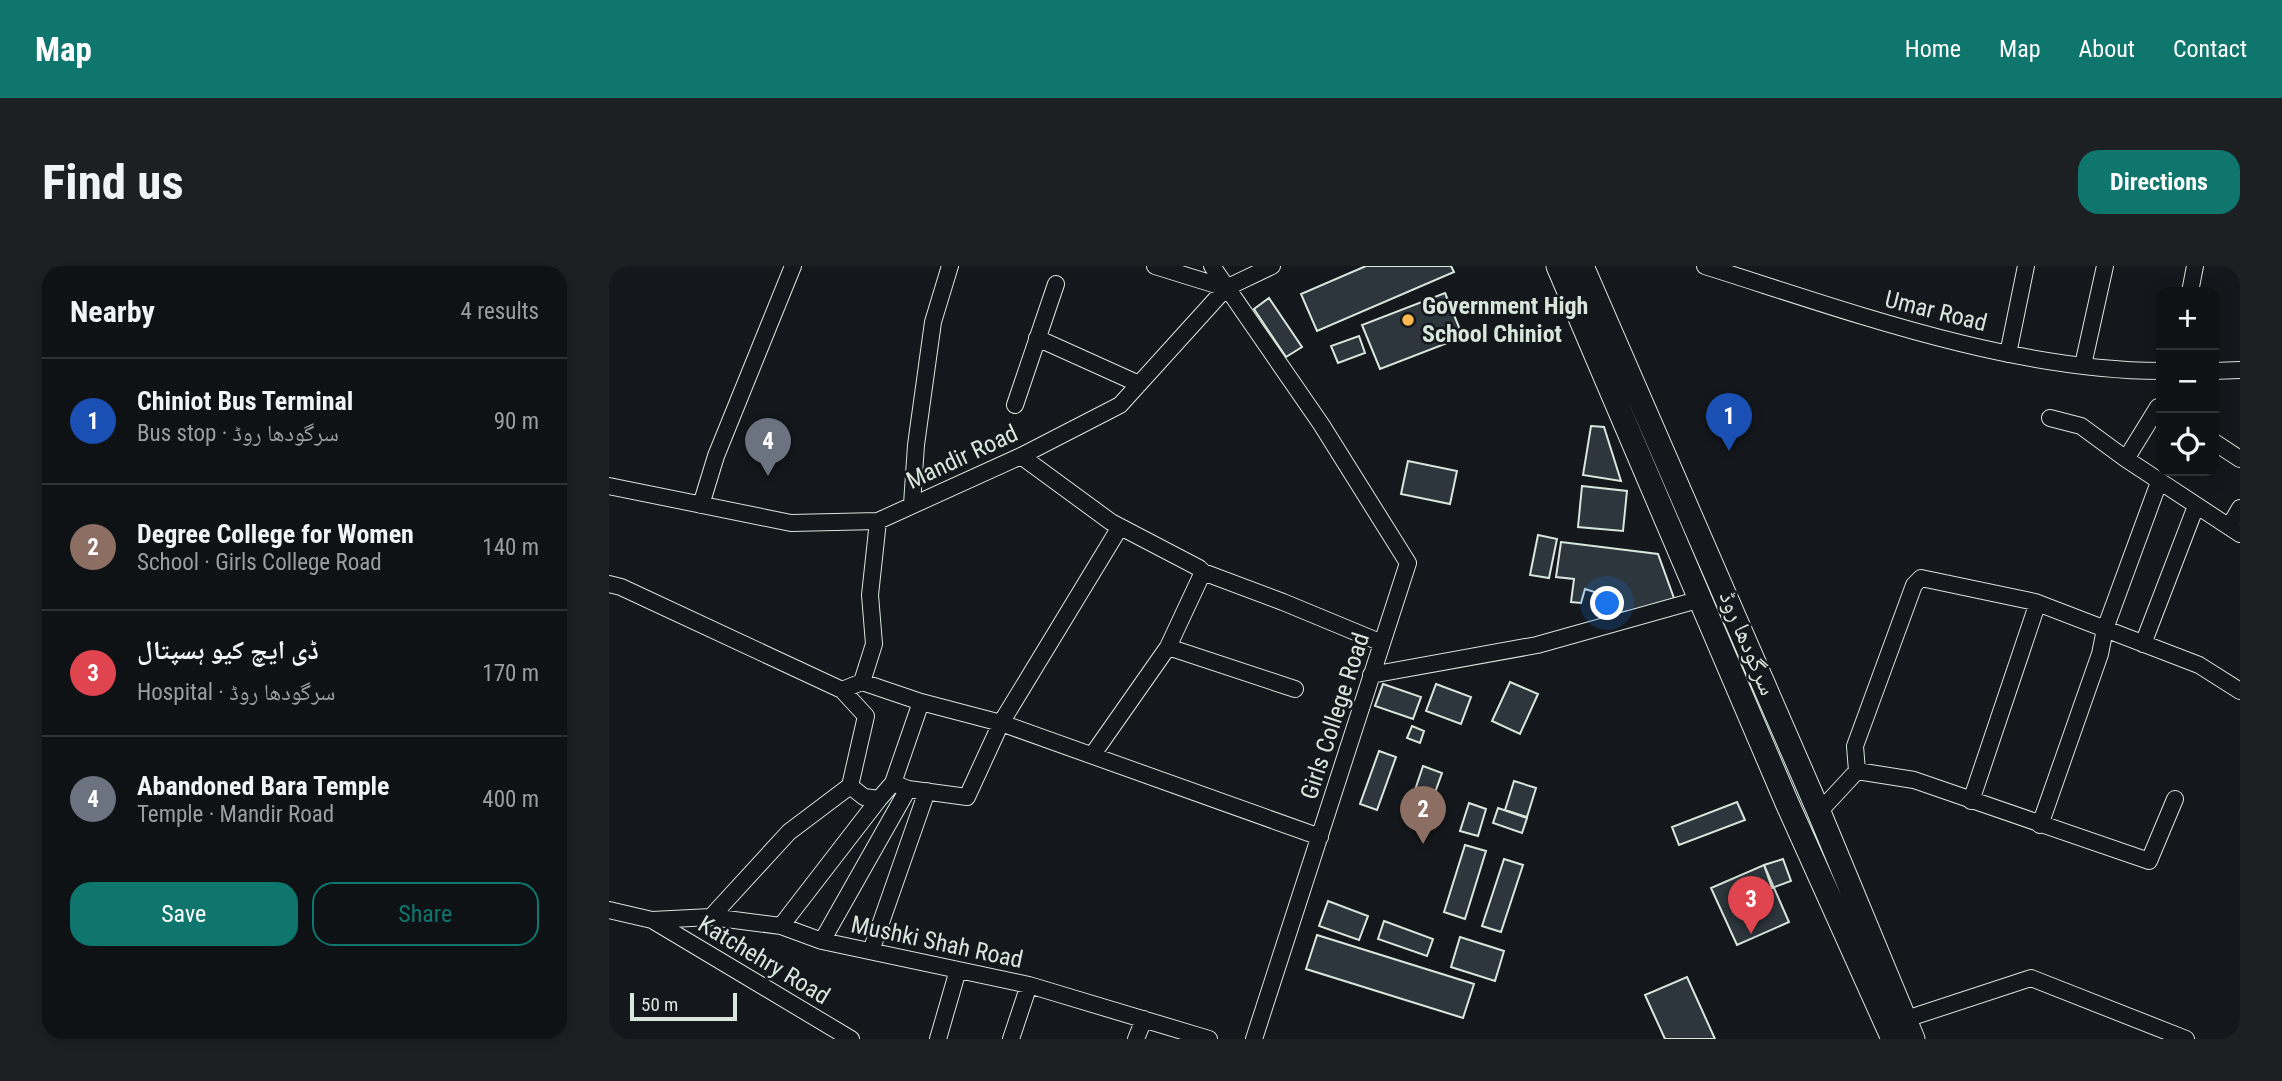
<!DOCTYPE html>
<meta charset="utf-8">
<style>
:root{--surface:#0f1215;--page:#1d2022;--text:#f1f3f6;--muted:#9b9ea0;--line:#2f3234;--accent:#0f766e}
body{margin:0;font-family:"Roboto Condensed","Noto Naskh Arabic",sans-serif;background:var(--page);color:var(--text)}
.controls{position:absolute;right:21px;top:21px;display:grid;overflow:hidden;border-radius:14px;box-shadow:0 4px 18px #0003}
.controls button{width:63px;height:63px;display:grid;place-items:center;padding:0;border:0;border-bottom:2px solid var(--line);background:var(--surface);color:var(--text);font:35px sans-serif}
.scale{position:absolute;left:21px;bottom:18px;width:107px;box-sizing:border-box;padding-left:7px;border:4px solid #d8e6dc;border-top:0;font-size:19px;line-height:24px;white-space:nowrap;color:#d8e6dc;-webkit-text-stroke:5px #14181c;paint-order:stroke}
.you{position:absolute;left:999px;top:338px;width:24px;height:24px;margin:-18px;border:5px solid #fff;border-radius:50%;background:#1a73e8;box-shadow:0 0 0 10px #1a73e833}
.badge{display:grid;place-items:center;width:46px;height:46px;border-radius:50%;background:var(--accent);color:#fff;font-size:23px;font-weight:700}
.pin{position:absolute;translate:-50% -58px;filter:drop-shadow(0 2px 4px #0008)}
.pin::after{content:'';position:absolute;top:37px;width:24px;height:21px;background:inherit;clip-path:polygon(0 0,100% 0,50% 100%)}
.list{margin:0;padding:0;list-style:none}
h2{display:flex;justify-content:space-between;align-items:center;height:91px;margin:0;padding:0 28px;font-size:30px}
h2 small{font-size:23px;font-weight:400;color:var(--muted)}
.list li{display:grid;grid-template-columns:46px 1fr auto;gap:21px;align-items:center;box-sizing:border-box;height:126px;padding:0 28px;border-top:2px solid var(--line)}
.list b{display:block;font-size:26px;white-space:nowrap}
.list p{margin:0;font-size:23px;white-space:nowrap;color:var(--muted)}
.list em{font-size:23px;font-style:normal;color:var(--muted)}
.actions{display:flex;gap:14px;padding:21px 28px}
.actions a{flex:1;padding:16px 0;border:2px solid var(--accent);border-radius:21px;text-align:center;font-size:24px;color:var(--accent)}
.actions .main{background:var(--accent);color:#fff}
.icon{flex:none;width:38px;height:38px;fill:none;stroke:currentColor;stroke-width:2;stroke-linecap:round;stroke-linejoin:round}
.map{position:relative;flex:none;width:1631px;height:773px;overflow:hidden;border-radius:21px}
header{display:flex;align-items:center;gap:42px;box-sizing:border-box;height:98px;padding:0 35px;background:var(--accent);color:#fff}
header strong{font-size:33px}
nav{display:flex;gap:38px;margin-inline-start:auto;font-size:24px}
.intro{display:flex;align-items:center;justify-content:space-between;box-sizing:border-box;height:168px;padding:0 42px}
h1{margin:0;font-size:49px}
.button{padding:18px 32px;border-radius:21px;background:var(--accent);color:#fff;font-size:24px;font-weight:700}
main{display:flex;gap:42px;padding:0 42px}
aside{flex:1;background:var(--surface);border-radius:21px;box-shadow:0 4px 18px #0003}
.map>svg:first-child{display:block}
.building{fill:#2c363c;stroke:#d8e6dc;stroke-width:2}
.lines{fill:none;stroke-linecap:round;stroke-linejoin:round}
.minor-casing{stroke:#d8e6dc;stroke-width:18}
.highway-casing{stroke:#d8e6dc;stroke-width:25}
.minor{stroke:#14181c;stroke-width:16}
.highway{stroke:#14181c;stroke-width:23}
.poi-dot{fill:#ffb74d;stroke:#14181c;stroke-width:2.5}
.labels{text-anchor:middle;dominant-baseline:central;stroke-width:5;stroke-linejoin:round;paint-order:stroke}
.poi-label{font-size:24px;font-weight:bold;fill:#d8e6dc;stroke:#14181c;text-anchor:start}
.street-label{font-size:24px;fill:#d8e6dc;stroke:#14181c}
</style>
<header>
<strong>Map</strong>
<nav><a>Home</a><a>Map</a><a>About</a><a>Contact</a></nav>
</header>
<div class="intro"><h1>Find us</h1><a class="button">Directions</a></div>
<main>
<aside>
<h2>Nearby<small>4 results</small></h2>
<ul class="list">
<li><span class="badge" style="background:#1a4fb4">1</span><div><b>Chiniot Bus Terminal</b><p>Bus stop · سرگودھا روڈ</p></div><em>90 m</em></li>
<li><span class="badge" style="background:#8d6e63">2</span><div><b>Degree College for Women</b><p>School · Girls College Road</p></div><em>140 m</em></li>
<li><span class="badge" style="background:#e0444e">3</span><div><b>ڈی ایچ کیو ہسپتال</b><p>Hospital · سرگودھا روڈ</p></div><em>170 m</em></li>
<li><span class="badge" style="background:#6b7280">4</span><div><b>Abandoned Bara Temple</b><p>Temple · Mandir Road</p></div><em>400 m</em></li>
</ul>
<div class="actions"><a class="main">Save</a><a>Share</a></div>
</aside>
<div class="map">
<svg width="1631" height="773" viewBox="0 0 1631 773">
<rect width="100%" height="100%" fill="#14181c"/>
<!-- building -->
<path class="building" d="M757,0H842L845,6L708,65L692,28Z
M836,27L854,71L771,103L753,59Z
M660,32L693,81L677,91L645,43Z
M750,70L756,87L729,97L722,80Z
M982,160L995,161L1012,215L974,209Z
M799,195L848,205L841,238L792,228Z
M973,220L1018,225L1014,265L969,261Z
M929,269L948,273L940,312L921,309Z
M952,276L1049,288L1066,335L992,351L995,329L976,323L972,337L962,336L965,313L947,311Z
M901,416L929,428L911,468L883,455Z
M774,418L812,431L804,453L766,440Z
M827,418L862,431L852,458L817,445Z
M803,460L815,465L811,477L798,472Z
M770,485L787,491L768,544L751,538Z
M814,500L833,507L814,560L796,554Z
M905,515L927,522L918,551L896,544Z
M1128,536L1136,554L1070,579L1063,561Z
M860,537L877,543L869,570L851,565Z
M889,542L918,552L913,567L884,557Z
M856,579L877,585L856,653L835,646Z
M895,593L914,599L892,666L873,660Z
M1174,593L1182,615L1163,622L1155,599Z
M1155,599L1180,656L1128,679L1102,622Z
M719,635L759,650L750,674L710,660Z
M775,655L824,673L818,690L769,673Z
M708,669L865,718L854,752L697,703Z
M851,671L895,685L886,715L842,701Z
M1078,711L1106,773H1056L1036,729Z"/>
<g class="lines">
<!-- minor casing -->
<g class="minor-casing">
<path id="minor" d="M546,0L617,22
M603,0L712,158L799,297L645,773
M1096,0C1242,46 1398,104 1552,105
M1581,26L1586,0
M428,72L530,118
M1399,88L1417,0
M1474,99L1496,0
M1605,105L1631,104
M406,139L447,18
M1441,152L1472,160L1517,193L1549,141
M1605,176L1631,193
M412,190L502,256L590,302L594,306L674,336L773,377
M1517,193L1631,268
M0,220L182,257L269,255L412,190L511,139L617,22L663,0
M303,238L307,179L324,56L341,0
M92,239L107,190L184,0
M1620,261L1631,242
M0,318L12,321L233,424L257,450L241,520L180,566L102,651
M1534,378L1587,240
M559,381L686,423
M762,409L928,379L1092,333
M253,416L265,378L261,329L269,255
M233,424L253,416L312,436L392,457L711,571
M484,488L559,381L594,306
M1248,505L1246,480L1305,319L1312,312L1426,336L1590,399L1631,425
M284,517L312,436
M241,520L255,531L270,533L284,517L299,523L358,531L392,457L511,261
M1362,535L1427,342
M1210,546L1248,505L1305,514L1540,595L1566,533
M1431,559L1491,388L1496,363L1550,216
M0,644L43,654L102,651L172,660L213,675L420,719L600,773
M43,654L242,773
M172,660L270,533
M213,675L299,523
M262,685L318,525
M1297,753L1422,712L1577,773
M329,773L349,704
M402,773L420,719
M527,773L535,753"/>
</g>
<!-- highway casing -->
<g class="highway-casing">
<path id="highway" d="M949,0L1178,537L1284,773
M973,0L1210,546L1304,773"/>
</g>
<!-- minor -->
<use href="#minor" class="minor"/>
<!-- highway -->
<use href="#highway" class="highway"/>
</g>
<!-- markers -->
<circle class="poi-dot" cx="799" cy="54" r="7"/>
<g class="labels">
<!-- poi labels -->
<g class="poi-label">
<text x="813" y="40">Government High<tspan x="813" dy="28">School Chiniot</tspan></text>
</g>
<!-- street labels -->
<g class="street-label">
<text transform="translate(1327 45) rotate(14)">Umar Road</text>
<text transform="translate(353 191) rotate(-25)">Mandir Road</text>
<text transform="translate(1139 377) rotate(67)">سرگودھا روڈ</text>
<text transform="translate(726 450) rotate(-72)">Girls College Road</text>
<text transform="translate(328 676) rotate(12)">Mushki Shah Road</text>
<text transform="translate(155 694) rotate(31)">Katchehry Road</text>
</g>
</g>
</svg>
<div class="controls">
<button>+</button>
<button>−</button>
<button><svg class="icon" aria-label="locate" viewBox="0 0 24 24"><circle cx="12" cy="12" r="6"/><path d="M12 2v4M12 18v4M2 12h4M18 12h4"/></svg></button>
</div>
<div class="scale">50 m</div>
<div class="you"></div>
<div class="pin badge" style="left:1120px;top:185px;background:#1a4fb4">1</div>
<div class="pin badge" style="left:814px;top:578px;background:#8d6e63">2</div>
<div class="pin badge" style="left:1142px;top:668px;background:#e0444e">3</div>
<div class="pin badge" style="left:159px;top:210px;background:#6b7280">4</div>
</div>
</main>
